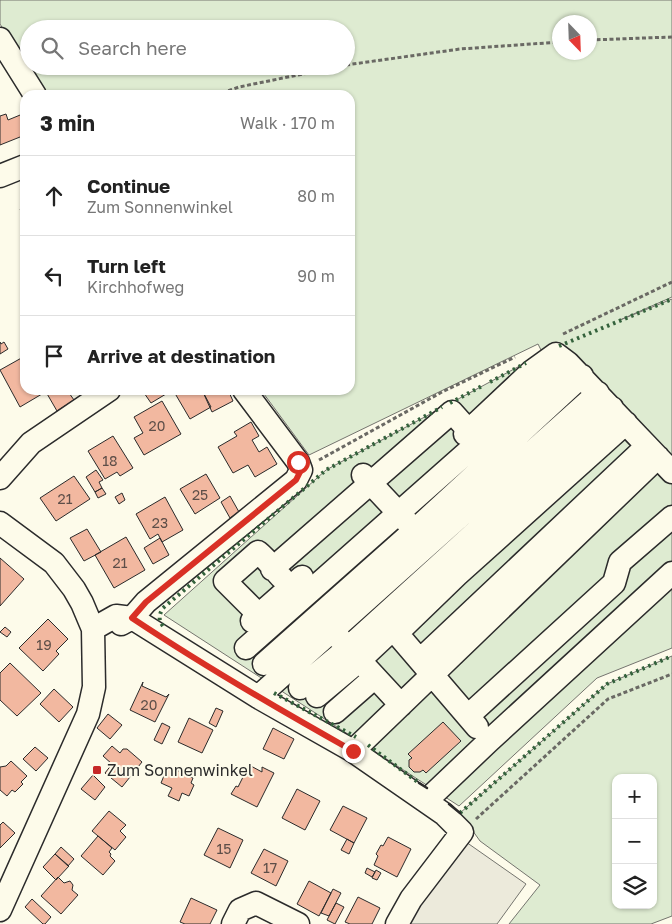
<!DOCTYPE html>
<meta charset="utf-8">
<style>
:root{--surface:#fff;--page:#f2f2f2;--text:#222;--muted:#767676;--line:#e0e0e0}
body{margin:0;font-family:"Golos Text",sans-serif;background:var(--page);color:var(--text)}
.controls{position:absolute;right:15px;bottom:15px;display:grid;overflow:hidden;border-radius:10px;box-shadow:0 1px 4px #0004}
.controls button{width:45px;height:45px;display:grid;place-items:center;padding:0;border:0;border-bottom:1px solid var(--line);background:var(--surface);color:var(--text);font:25px sans-serif}
.compass{position:absolute;left:552px;top:15px;width:45px;height:45px;border-radius:50%;background:var(--surface);box-shadow:0 1px 4px #0004;rotate:157deg}
.stop{position:absolute;width:15px;height:15px;margin:-11px;border:4px solid #d93025;border-radius:50%;background:#fff}
.stop.end{background:#d93025;border-color:#fff;box-shadow:0 1px 5px #0008}
.list{margin:0;padding:0;list-style:none}
h2{display:flex;justify-content:space-between;align-items:center;height:65px;margin:0;padding:0 20px;font-size:21px}
h2 small{font-size:16px;font-weight:400;color:var(--muted)}
.list li{display:grid;grid-template-columns:32px 1fr auto;gap:15px;align-items:center;box-sizing:border-box;height:80px;padding:0 20px;border-top:1px solid var(--line)}
.list b{display:block;font-size:19px;white-space:nowrap}
.list p{margin:0;font-size:16px;white-space:nowrap;color:var(--muted)}
.list em{font-size:16px;font-style:normal;color:var(--muted)}
.icon{flex:none;width:28px;height:28px;fill:none;stroke:currentColor;stroke-width:2;stroke-linecap:round;stroke-linejoin:round}
.map{position:relative;flex:none;width:672px;height:924px;overflow:hidden}
.search{position:absolute;background:var(--surface);box-shadow:0 1px 4px #0004;left:20px;top:20px;width:335px;height:55px;display:flex;align-items:center;gap:12px;box-sizing:border-box;padding:0 18px;border-radius:28px;color:var(--muted);font-size:19px}
.panel{position:absolute;background:var(--surface);box-shadow:0 1px 4px #0004;left:20px;top:90px;width:335px;height:305px;border-radius:15px}
.map>svg:first-child{display:block}
.green{fill:#deebd1;stroke:#74746e;fill-rule:evenodd}
.parking{fill:#eceadb;stroke:#74746e}
.building{fill:#f2b8a0;stroke:#2b2b2b}
.lines{fill:none;stroke-linecap:round;stroke-linejoin:round}
.minor-casing{stroke:#2b2b2b;stroke-width:25}
.path{stroke:#6a6964;stroke-width:3;stroke-dasharray:4 2.5;stroke-linecap:butt}
.minor{stroke:#fdfbea;stroke-width:22}
.hedge{stroke:#34623c;stroke-width:4;stroke-dasharray:2.5 4;stroke-linecap:butt}
.wall{stroke:#2b2b2b;stroke-width:2.5}
.route{stroke:#d93025;stroke-width:6}
.poi-dot{fill:#c62828;stroke:#fdfbea;stroke-width:2}
.labels{text-anchor:middle;dominant-baseline:central;stroke-width:4;stroke-linejoin:round;paint-order:stroke}
.number-label{font-size:14px;fill:#5d4e48}
.poi-label{font-size:16px;fill:#2b2b2b;stroke:#fdfbea;text-anchor:start}
</style>
<div class="map">
<svg width="672" height="924" viewBox="0 0 672 924">
<rect width="100%" height="100%" fill="#fdfbea"/>
<!-- green -->
<path class="green" d="M0,0H672V297L620,320L672,299V648L597,678L459,806L164,615L326,470L555,347L542,352L538,344L309,455L261,390H350V95H45L0,24ZM560,22H590V52H560ZM29,29H346V66H29Z
M672,656V916L651,924H509L540,885L480,841L460,813L607,684ZM616,778H653V905H616Z"/>
<!-- parking -->
<path class="parking" d="M466,842L526,884L497,924H406Z"/>
<!-- building -->
<path class="building" d="M25,113V135L0,145V116L6,114L8,120Z
M25,206V221L23,218L25,217L20,209Z
M0,342L1,344L4,342L8,349L0,354Z
M25,356V390L47,391L20,407L0,370Z
M47,390H67L74,400L57,411L46,392Z
M142,390H164L166,394L151,403Z
M173,390H202L211,407L190,419Z
M202,390H228L233,401L212,412Z
M162,401L181,434L144,455L134,438L143,433L134,417Z
M251,422L259,436L252,440L259,452L267,447L277,464L255,477L248,465L233,473L218,447L237,436L234,432Z
M113,436L133,468L120,476L117,472L105,479L88,451Z
M96,470L103,480L99,482L102,488L95,492L86,477Z
M206,474L220,498L195,514L180,489Z
M74,476L90,499L56,521L40,498Z
M102,488L106,494L98,498L95,492Z
M122,493L125,500L119,504L115,497Z
M230,496L239,512L230,518L221,502Z
M165,497L183,530L162,542L158,534L150,539L136,514Z
M87,529L101,552L84,561L70,538Z
M126,537L145,570L114,588L95,555Z
M160,538L169,555L153,564L144,548Z
M0,558L24,579L0,606Z
M48,619L68,639L56,651L59,654L43,671L19,648Z
M5,627L11,632L7,637L0,632Z
M10,663L41,693L17,716L0,700V673Z
M143,682L142,686L166,697L169,694L155,722L130,710Z
M54,689L73,707L59,722L40,704Z
M216,708L223,711L216,727L209,723Z
M108,714L122,725L110,739L97,728Z
M189,718L213,730L202,753L178,742Z
M443,722L461,741L426,773L423,770L420,772H414L409,767V760L412,758L408,754Z
M162,723L170,727L162,744L154,740Z
M273,728L294,739L284,759L263,749Z
M112,746L120,753L123,749H127L142,762L122,787L105,773L112,764L103,756Z
M35,747L48,758L36,771L23,759Z
M11,761L27,776L21,782L23,784L15,792L12,790L7,796L0,790V767L6,766Z
M249,765L262,772V767L274,773L257,807L231,794L236,786L238,787Z
M168,766L193,778L191,783L194,785L189,796L182,793L179,801L168,796L172,788L161,783Z
M93,775L105,787L95,800L81,789Z
M297,789L320,801L305,830L282,818Z
M343,806L367,818L354,843L330,830Z
M109,811L126,825L120,831L126,837L115,850L92,831Z
M3,822L15,833L0,848V825Z
M218,828L243,840L230,868L204,855Z
M98,836L112,848L109,852L111,854L110,856L115,861L103,875L81,856Z
M388,837L411,849L397,877L374,865L378,856L376,854L381,845L383,846Z
M347,839L354,843L349,854L341,850Z
M61,847L74,859L68,866L55,854Z
M264,849L288,861L276,886L251,873Z
M55,854L69,866L56,880L43,867Z
M367,868L375,872L372,877L365,873Z
M376,870L381,873L377,880L372,878Z
M58,877L64,883L70,881L73,885L72,890L78,895L61,914L41,896Z
M309,881L331,893L319,916L297,904Z
M333,889L341,893L329,916L321,913Z
M358,897L380,908L372,924H350L345,922Z
M191,898L217,910L210,924H185L180,922Z
M32,899L51,917L45,924H43L25,907Z
M336,903L344,907L335,924L327,920Z"/>
<g class="lines">
<!-- minor casing -->
<g class="minor-casing">
<path id="minor" d="M0,39L35,95
M0,176L25,166
M465,434L531,372L556,354L568,363
M363,475L408,523
M0,478L31,443L109,390
M0,523L54,563L74,589L82,603L93,629L94,687L88,714L0,910
M272,569L452,412L478,441
M251,607L225,581L258,552C268,560 274,570 282,578
M252,621L302,577
M387,622L477,727
M121,624L132,618L146,602L296,480L301,470L298,462L244,390
M93,629L116,616L132,618L258,697L353,751L444,814L462,832L411,899L397,924
M397,633L457,575L626,423
M339,638L401,705
M246,648L568,363L672,472
M420,660L647,446
M264,664L415,530L582,376
M300,688L348,648L612,408
M317,696L360,660L393,629
M258,697L598,393
M335,712L375,677
M468,716L614,583L620,562L672,517
M353,751L658,457
M426,801L489,741L672,573
M233,924L240,910L256,903L298,924"/>
</g>
<!-- path -->
<path class="path" d="M590,40L672,37
M346,65L460,49L560,42
M216,95L239,87L342,66
M563,334L672,282
M319,460L442,392L515,357
M476,819L608,699L672,674"/>
<!-- minor -->
<use href="#minor" class="minor"/>
<!-- hedge -->
<path class="hedge" d="M559,346L672,299
M490,382L526,363
M450,403L484,385
M163,626C158,619 159,615 163,608L326,470L442,407
M274,693L356,737
M368,745L419,783
M460,813L607,684L672,656"/>
<!-- wall -->
<path class="wall" d="M419,783L427,788
M449,804L460,813"/>
</g>
<g class="lines">
<!-- route -->
<path class="route" d="M298,462L301,470L296,480L146,602L132,618C204,666 278,709 353,751"/>
</g>
<!-- markers -->
<rect class="poi-dot" x="92" y="765" width="10" height="10" rx="2.5"/>
<g class="labels">
<!-- number labels -->
<g class="number-label">
<text x="157" y="425">20</text>
<text x="110" y="460">18</text>
<text x="200" y="494">25</text>
<text x="65" y="498">21</text>
<text x="160" y="522">23</text>
<text x="120" y="562">21</text>
<text x="44" y="644">19</text>
<text x="149" y="704">20</text>
<text x="224" y="848">15</text>
<text x="270" y="867">17</text>
</g>
<!-- poi labels -->
<g class="poi-label">
<text x="107" y="770">Zum Sonnenwinkel</text>
</g>
</g>
</svg>
<div class="controls">
<button>+</button>
<button>−</button>
<button><svg class="icon" aria-label="layers" viewBox="0 0 24 24"><path d="M12 4l9 5-9 5-9-5zM3 14l9 5 9-5"/></svg></button>
</div>
<svg class="compass" viewBox="-18 -18 36 36"><path d="M0-13l5 13h-10z" fill="#e53935"/><path d="M0 13l5-13h-10z" fill="#767676"/></svg>
<div class="stop" style="left:298px;top:462px"></div>
<div class="stop end" style="left:353px;top:751px"></div>
<div class="search"><svg class="icon" aria-label="search" viewBox="0 0 24 24"><circle cx="10" cy="10" r="6"/><path d="M15 15l6 6"/></svg>Search here</div>
<section class="panel">
<h2>3 min<small>Walk · 170 m</small></h2>
<ul class="list">
<li><svg class="icon" aria-label="ahead" viewBox="0 0 24 24"><path d="M12 20V5M6 11l6-6 6 6"/></svg><div><b>Continue</b><p>Zum Sonnenwinkel</p></div><em>80 m</em></li>
<li><svg class="icon" aria-label="left" viewBox="0 0 24 24"><path d="M17 20v-9H6M10 6l-5 5 5 5"/></svg><div><b>Turn left</b><p>Kirchhofweg</p></div><em>90 m</em></li>
<li><svg class="icon" aria-label="arrive" viewBox="0 0 24 24"><path d="M6 21V4h12l-3 4 3 4H6"/></svg><div><b>Arrive at destination</b></div></li>
</ul>
</section>
</div>
